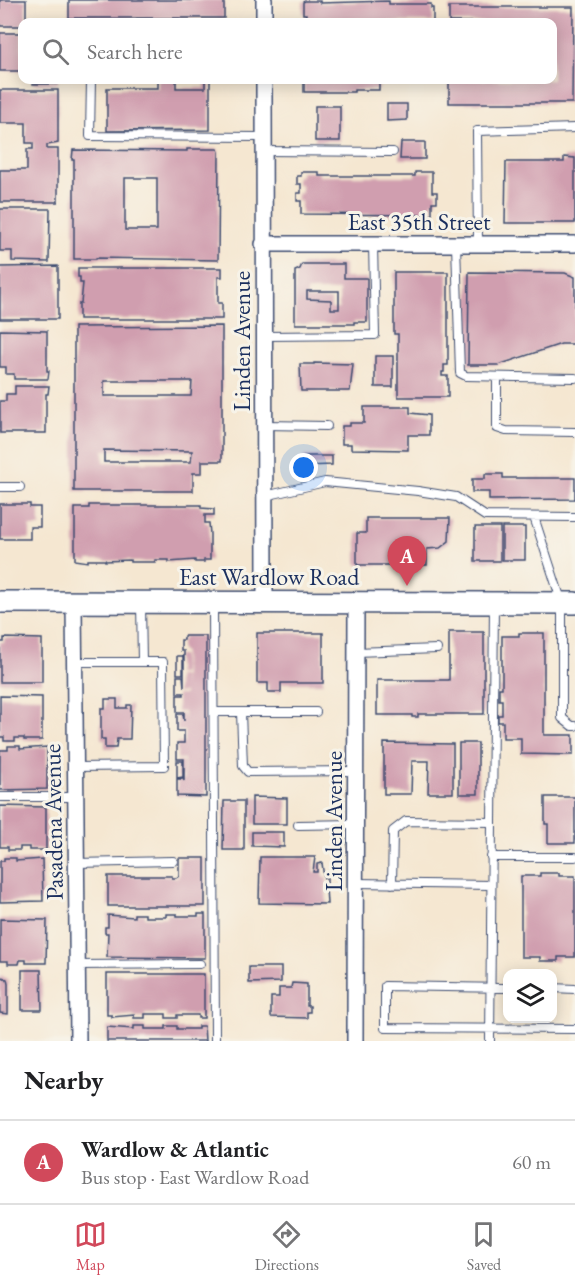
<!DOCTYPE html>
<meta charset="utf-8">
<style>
:root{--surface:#fff;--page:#f6f6f6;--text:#202124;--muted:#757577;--line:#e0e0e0;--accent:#d1495b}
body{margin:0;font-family:"EB Garamond",serif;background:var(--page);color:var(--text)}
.controls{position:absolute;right:18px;bottom:18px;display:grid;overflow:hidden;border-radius:12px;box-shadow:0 3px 15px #0003}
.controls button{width:54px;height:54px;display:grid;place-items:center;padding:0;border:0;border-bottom:2px solid var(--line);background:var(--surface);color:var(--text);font:30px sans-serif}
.you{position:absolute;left:304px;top:468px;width:21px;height:21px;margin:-15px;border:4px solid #fff;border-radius:50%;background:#1a73e8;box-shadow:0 0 0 9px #1a73e833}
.badge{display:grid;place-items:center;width:39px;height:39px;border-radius:50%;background:var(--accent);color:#fff;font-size:20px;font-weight:700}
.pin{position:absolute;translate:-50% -50px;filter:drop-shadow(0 2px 3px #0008)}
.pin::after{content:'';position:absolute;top:32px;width:21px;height:18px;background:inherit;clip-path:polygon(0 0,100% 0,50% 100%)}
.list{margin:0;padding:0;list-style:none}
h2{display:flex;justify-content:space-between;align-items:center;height:78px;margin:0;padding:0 24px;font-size:26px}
h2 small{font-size:20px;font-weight:400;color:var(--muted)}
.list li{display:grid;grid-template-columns:39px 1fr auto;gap:18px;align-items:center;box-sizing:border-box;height:84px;padding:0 24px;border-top:2px solid var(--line)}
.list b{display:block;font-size:22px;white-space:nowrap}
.list p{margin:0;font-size:20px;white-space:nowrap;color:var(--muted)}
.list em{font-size:20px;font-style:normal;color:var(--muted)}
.icon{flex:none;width:33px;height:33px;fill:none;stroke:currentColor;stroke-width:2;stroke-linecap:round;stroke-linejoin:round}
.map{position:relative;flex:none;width:575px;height:1041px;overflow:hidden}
.search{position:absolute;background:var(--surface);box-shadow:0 3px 15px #0003;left:18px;right:18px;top:18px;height:66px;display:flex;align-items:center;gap:15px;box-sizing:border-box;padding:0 21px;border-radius:12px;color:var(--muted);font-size:22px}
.sheet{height:162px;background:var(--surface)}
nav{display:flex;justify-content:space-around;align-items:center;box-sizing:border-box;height:84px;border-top:2px solid var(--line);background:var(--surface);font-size:16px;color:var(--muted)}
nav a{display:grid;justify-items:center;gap:3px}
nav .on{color:var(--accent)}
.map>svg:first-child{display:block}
.building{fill:#d09eaf;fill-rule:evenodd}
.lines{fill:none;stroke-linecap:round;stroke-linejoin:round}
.service-casing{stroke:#3c4b6f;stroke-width:10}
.minor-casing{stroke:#3c4b6f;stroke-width:18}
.secondary-casing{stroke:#3c4b6f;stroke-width:24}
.service{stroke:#fff;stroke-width:8}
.minor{stroke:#fff;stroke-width:15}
.secondary{stroke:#fff;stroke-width:21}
.labels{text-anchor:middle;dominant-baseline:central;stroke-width:6;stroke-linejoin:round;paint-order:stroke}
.street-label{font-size:24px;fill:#1b2f5e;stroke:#f7f3e8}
</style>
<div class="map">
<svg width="575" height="1041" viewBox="0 0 575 1041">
<rect width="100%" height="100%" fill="#f7f3e8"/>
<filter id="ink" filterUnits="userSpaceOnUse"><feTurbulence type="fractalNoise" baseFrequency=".0167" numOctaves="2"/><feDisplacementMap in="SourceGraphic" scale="12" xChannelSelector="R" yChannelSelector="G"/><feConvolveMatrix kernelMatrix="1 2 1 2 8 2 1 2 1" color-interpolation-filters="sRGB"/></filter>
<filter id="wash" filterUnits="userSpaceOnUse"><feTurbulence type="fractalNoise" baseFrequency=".008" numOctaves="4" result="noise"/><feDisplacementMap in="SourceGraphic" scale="24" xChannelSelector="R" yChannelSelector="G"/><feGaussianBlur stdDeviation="1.35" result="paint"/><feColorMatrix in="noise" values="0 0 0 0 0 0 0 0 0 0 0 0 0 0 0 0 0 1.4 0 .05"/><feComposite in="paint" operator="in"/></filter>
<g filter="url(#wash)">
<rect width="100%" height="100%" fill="#f5e7d1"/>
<g id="blocks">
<!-- building -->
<path class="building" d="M0,0H26V22H22V26H0Z
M69,0H224V18H69Z
M305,1H320V3L389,1V4H431V8H433V22H305L306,14H303V2Z
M449,7H573L572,103H449V80H552V22H449Z
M0,33H22V71H0Z
M33,80H58V84H33Z
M158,80H176V88H205V80H210V130L107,131V88H158Z
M304,80H379V90H354V92H304Z
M0,90H58V143L47,145V149H58V202H0V170H27V149H33V143H26V123H0Z
M387,104H407V120L387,121Z
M315,106H340V141H315Z
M401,142H425V159H400Z
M187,149H218L219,152L218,260L96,258V259H74V160H72L73,150L187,151ZM125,178H157V230H125Z
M564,157L575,158V223H505L506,162H564Z
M301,172H319V176H415V172H432V192H437V202H432V215L301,214V201H297V193H301V184H297V176H301Z
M0,209H50L49,262L12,261V251H0Z
M302,264H344V278H367V322H354V324H295V271L300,269ZM307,291H339V309H331V300L307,299Z
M58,266V319H0V267Z
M78,268H222V277H218V303H222V319H79V303H81L83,283H80V277H78Z
M394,272H448V365H444V372H442V376H448V397H398V334H394Z
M469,272L565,273L575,277V344H561L498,365H468Z
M222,326V461H202V473H193V491H74V327ZM104,381H192L191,396H104ZM104,450L192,451L191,462H104Z
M0,330L47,331V371H49L48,379H14V374H6V367H0Z
M375,356H393V387H375Z
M314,363L353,364L350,391H301L300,364H314Z
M15,386H49L48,394H46V433H0V401H6V394H15Z
M364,407H410V413L429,415V435H408V450L351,449V444H342V426H350V423H364Z
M304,456H332V465L304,466Z
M485,474H503V478H575V499L489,500V492H472V479H485Z
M0,504H30V507H40V527H30V539H0Z
M89,505H201V508L214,509V515H205V523H209L210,534V560H204V562H195V560L169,562V560H155V562H130V560L105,561V560H88V562L75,560V508H89Z
M366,518H450L449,541L440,548L427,549V565H357V533H366Z
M475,527H500V561H475Z
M502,527H525V560H502Z
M449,632H484V714H418V717H412V715H377V680H449Z
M257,633H323V683H281V692H268V683H257Z
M519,633H544V735H573V755L521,754V738H503V722H498V715H502V700H499V688H502V636H519Z
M184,636H206V797L177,796V779H183L184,781V759H177V743H184V731H177V714H183L184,721V712H177V695H184V693H177V676H183L184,687V651H181V640H184Z
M4,638L42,639V682H0V642H4Z
M177,656H183V674H177Z
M0,696L42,697V740H24V738H15V741H4V737H0Z
M105,699H117V708H127V705H131L130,739H117L116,748H105V739H101V708H105Z
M384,743L453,744V793H428L429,761H412L411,794H384Z
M459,743H478V794H459Z
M8,746H20V749L47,747V789L0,790V750H8Z
M177,761H183V777L177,778Z
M252,797L287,798V824H252Z
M545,797H575V843H548V824H545Z
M224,801H244V850H223Z
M0,806L46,807V850H29V847H20V850H8V847H0Z
M252,832H284V847L252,846Z
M260,857H315L313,872H317V864L322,863L324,878H327V887H326L327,904L259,903Z
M4,858H16V861L42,859L43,901L0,902V861H4Z
M179,858H205V906H108V876H172V878H176L179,876Z
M540,873H559V876H575V957H558V961H540V957H521V876H540Z
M134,914H145V917H166V914H177V916H198V914H205V958L107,957L108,933H105V927H108V915L134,917Z
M0,919L47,920L46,963H26V960H20L19,964H8V961H0Z
M249,967H281V982L249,983Z
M22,970H41L42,1010H22Z
M107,974H204V1018H198V1015H177V1018H166V1014H145V1018H134V1015L112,1017V1015H107Z
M0,976L7,979L8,984V1014L0,1013Z
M292,983L307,984V1006H310V1012H307V1018L271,1017V997H279V988H291Z
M134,1026H145V1029H166V1026H177V1029H198V1026H204L205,1041H107V1027L134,1029Z"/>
</g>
</g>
<g filter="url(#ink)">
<use href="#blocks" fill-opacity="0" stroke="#3c4b6f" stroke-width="1.5"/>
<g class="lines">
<!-- service casing -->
<g class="service-casing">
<path id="service" d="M91,80L90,136L263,137
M263,151L393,152
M456,244L460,373L466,376L575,378
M478,244L477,131L575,128
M264,336L375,335L373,244
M497,377V428L506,431L575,432
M264,425L327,426
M0,487H20
M265,496L325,482L418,491L456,497L485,516L575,517
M534,517L562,603V718L572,726H575
M141,603L142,662
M213,605L215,1041
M356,652L437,649
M74,662H163L164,766L75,767
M214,712H316
M241,712L243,766L248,772L356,771
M0,797H75
M298,825L356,824
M491,857H575
M76,863L173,861
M356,883L491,885
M392,884L393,831L406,821L492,822
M77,965L200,964
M508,988L385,986V1028L575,1029
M552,988L575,989
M490,1041L494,604"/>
</g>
<!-- minor casing -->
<g class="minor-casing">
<path id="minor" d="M264,22V0
M264,80L265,602
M263,244H575
M74,603L78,1041
M355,1041L356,601"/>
</g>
<!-- secondary casing -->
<g class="secondary-casing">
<path id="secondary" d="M0,602L575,603"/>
</g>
<!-- service -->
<use href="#service" class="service"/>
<!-- minor -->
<use href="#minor" class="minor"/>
<!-- secondary -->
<use href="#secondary" class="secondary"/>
</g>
</g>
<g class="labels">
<!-- street labels -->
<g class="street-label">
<text x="419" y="221">East 35th Street</text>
<text transform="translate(241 341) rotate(-90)">Linden Avenue</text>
<text x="269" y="576">East Wardlow Road</text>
<text transform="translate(333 821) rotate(-90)">Linden Avenue</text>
<text transform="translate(53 822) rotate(-91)">Pasadena Avenue</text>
</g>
</g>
</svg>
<div class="controls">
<button><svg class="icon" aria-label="layers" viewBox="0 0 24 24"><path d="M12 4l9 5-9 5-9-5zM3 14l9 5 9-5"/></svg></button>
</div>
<div class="you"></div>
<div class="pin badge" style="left:407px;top:586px">A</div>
<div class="search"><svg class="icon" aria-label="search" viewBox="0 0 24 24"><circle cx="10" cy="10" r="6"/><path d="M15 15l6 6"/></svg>Search here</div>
</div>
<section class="sheet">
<h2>Nearby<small></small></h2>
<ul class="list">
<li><span class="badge">A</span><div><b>Wardlow &amp; Atlantic</b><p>Bus stop · East Wardlow Road</p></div><em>60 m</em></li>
</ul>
</section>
<nav>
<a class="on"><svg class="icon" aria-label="map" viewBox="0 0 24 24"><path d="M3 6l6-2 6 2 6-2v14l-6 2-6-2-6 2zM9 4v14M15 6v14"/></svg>Map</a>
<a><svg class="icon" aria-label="directions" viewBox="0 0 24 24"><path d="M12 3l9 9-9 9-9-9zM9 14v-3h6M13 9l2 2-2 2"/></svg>Directions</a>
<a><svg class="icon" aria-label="saved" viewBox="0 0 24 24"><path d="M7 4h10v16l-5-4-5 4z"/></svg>Saved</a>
</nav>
